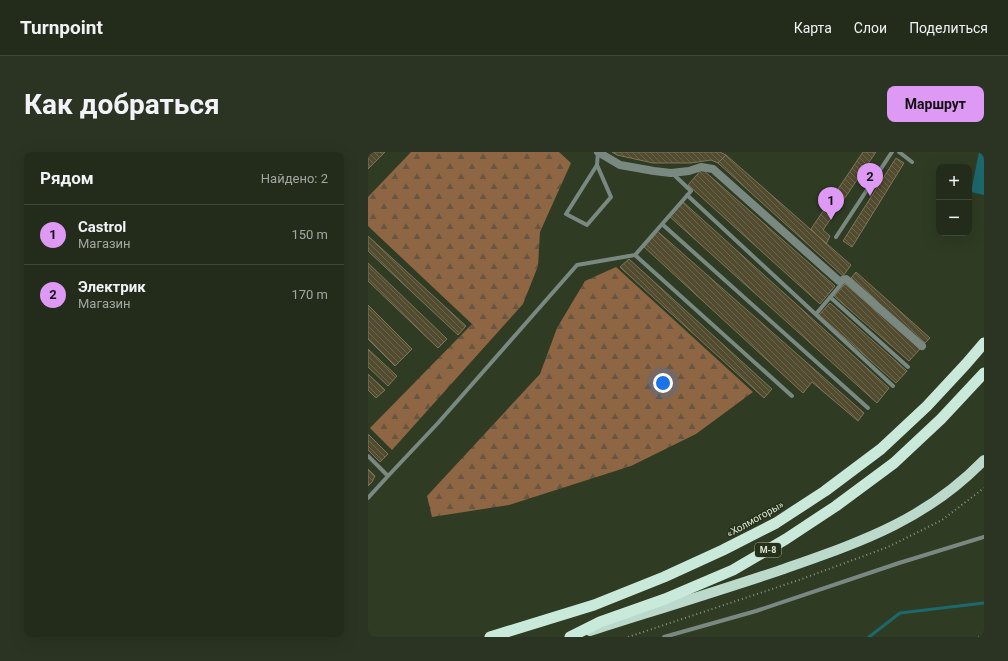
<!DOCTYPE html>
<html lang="ru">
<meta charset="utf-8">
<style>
:root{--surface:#232c1a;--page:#2b3423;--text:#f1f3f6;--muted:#a3a7a2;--line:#404839;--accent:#dd99f3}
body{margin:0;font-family:Roboto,sans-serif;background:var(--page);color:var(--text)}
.controls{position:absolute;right:12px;top:12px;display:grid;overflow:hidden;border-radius:8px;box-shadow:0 4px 16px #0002}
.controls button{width:36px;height:36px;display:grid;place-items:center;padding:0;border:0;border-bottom:1px solid var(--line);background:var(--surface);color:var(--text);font:20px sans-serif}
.you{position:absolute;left:295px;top:231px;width:14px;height:14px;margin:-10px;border:3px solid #fff;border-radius:50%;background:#1a73e8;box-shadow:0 0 0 6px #1a73e833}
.badge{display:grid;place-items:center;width:26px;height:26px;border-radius:50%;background:var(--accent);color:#111;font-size:13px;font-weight:700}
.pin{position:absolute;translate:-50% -33px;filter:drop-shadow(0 1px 2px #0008)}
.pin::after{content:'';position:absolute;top:21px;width:14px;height:12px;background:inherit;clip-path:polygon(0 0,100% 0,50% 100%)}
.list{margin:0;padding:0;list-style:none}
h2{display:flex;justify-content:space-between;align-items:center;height:52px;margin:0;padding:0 16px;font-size:17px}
h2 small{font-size:13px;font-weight:400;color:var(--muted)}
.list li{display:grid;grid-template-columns:26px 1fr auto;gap:12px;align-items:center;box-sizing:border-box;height:60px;padding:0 16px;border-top:1px solid var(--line)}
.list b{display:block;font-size:15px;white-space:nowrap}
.list p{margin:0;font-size:13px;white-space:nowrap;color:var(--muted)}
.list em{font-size:13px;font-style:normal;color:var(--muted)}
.map{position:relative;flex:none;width:616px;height:485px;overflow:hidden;border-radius:8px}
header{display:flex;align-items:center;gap:24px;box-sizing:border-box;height:56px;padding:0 20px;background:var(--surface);border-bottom:1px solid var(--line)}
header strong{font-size:19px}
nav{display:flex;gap:22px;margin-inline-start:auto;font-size:14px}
.intro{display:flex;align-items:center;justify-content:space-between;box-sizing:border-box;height:96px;padding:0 24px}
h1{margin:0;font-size:28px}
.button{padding:10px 18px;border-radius:8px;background:var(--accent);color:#111;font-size:14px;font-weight:700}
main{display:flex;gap:24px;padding:0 24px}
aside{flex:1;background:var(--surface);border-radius:8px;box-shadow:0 4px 16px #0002}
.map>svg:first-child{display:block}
.forest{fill:url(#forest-firs)}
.water{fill:#1c696d}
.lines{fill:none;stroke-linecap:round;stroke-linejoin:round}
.stream{stroke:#1c696d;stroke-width:3}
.building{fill:url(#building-back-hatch);stroke:#7e775a}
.path{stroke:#8a9481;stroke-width:2;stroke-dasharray:1 3;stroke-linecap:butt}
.service{stroke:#7a8882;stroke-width:4}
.minor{stroke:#7a8882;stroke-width:8}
.primary{stroke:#bcdacc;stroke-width:10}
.trunk{stroke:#c9eadb;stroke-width:11}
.labels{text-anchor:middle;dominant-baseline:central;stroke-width:3;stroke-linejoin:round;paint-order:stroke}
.shield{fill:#253119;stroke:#a6af9d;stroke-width:1}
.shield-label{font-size:9px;font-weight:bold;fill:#dde5d6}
.street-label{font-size:10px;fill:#dde5d6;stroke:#253119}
</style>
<header>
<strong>Turnpoint</strong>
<nav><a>Карта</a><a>Слои</a><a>Поделиться</a></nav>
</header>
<div class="intro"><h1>Как добраться</h1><a class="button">Маршрут</a></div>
<main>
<aside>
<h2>Рядом<small>Найдено: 2</small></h2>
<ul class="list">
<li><span class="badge">1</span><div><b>Castrol</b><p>Магазин</p></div><em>150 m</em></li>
<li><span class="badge">2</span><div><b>Электрик</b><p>Магазин</p></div><em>170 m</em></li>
</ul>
</aside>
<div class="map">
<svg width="616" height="485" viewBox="0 0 616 485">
<defs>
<pattern id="forest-firs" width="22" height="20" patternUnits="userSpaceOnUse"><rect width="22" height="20" fill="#8e6643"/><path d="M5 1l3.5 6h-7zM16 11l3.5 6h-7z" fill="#685642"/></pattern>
<pattern id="building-back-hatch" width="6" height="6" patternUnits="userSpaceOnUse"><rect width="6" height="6" fill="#524b30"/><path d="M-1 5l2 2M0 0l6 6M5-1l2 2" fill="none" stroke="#6a654d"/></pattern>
</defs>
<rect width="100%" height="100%" fill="#2f3b23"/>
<!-- forest -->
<path class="forest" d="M43,0H191L203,11L172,80L170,114L155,152L24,298L2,276L104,172L0,74V45Z
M248,115L385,240L328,282L263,314L141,353L64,365L59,344L172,222L189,176L217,129Z"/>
<!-- water -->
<path class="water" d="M611,0H616V43L603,40Z"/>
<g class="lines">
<!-- stream -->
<path class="stream" d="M501,485L532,461L616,451"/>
</g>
<!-- building -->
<path class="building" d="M0,0H17L0,17Z
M244,0H352L358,3L350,11L343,8L323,11H285L249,3Z
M495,0H508L455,78L462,84L458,92L443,77Z
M358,3L483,113L475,124L350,11Z
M528,6L536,11L484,95L475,89Z
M334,17L467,134L452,152L320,33Z
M314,49L521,236L509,251L301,64Z
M288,78L496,261L490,269L444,230L435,241L275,94Z
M0,84L98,174L90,183L0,99Z
M261,107L404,237L396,246L252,115Z
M0,111L79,187L70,196L0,129Z
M488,120L562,186L556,192L483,126Z
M477,132L552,197L541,209L466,144Z
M462,151L539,219L528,231L451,163Z
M0,153L44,197L27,214L0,187Z
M0,197L29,224L20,234L0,215Z
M0,222L17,238L8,246L0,238Z
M0,282L20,302L12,310L0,298Z
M0,317L7,324L4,330L0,334Z"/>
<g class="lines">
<!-- path -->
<path class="path" d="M260,485L431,428L520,395L574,368L616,336
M610,485L616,484"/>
<!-- service -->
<path class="service" d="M531,0L544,10
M229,13L198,62L219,73L243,45L229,13L230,0
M319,43L525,234
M294,72L500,256
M468,85L524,0
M267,103L424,244
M462,145L540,215
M448,162L475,130
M0,304L20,324L70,271L209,113L267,103L323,39L304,21
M0,346L20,324
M296,485L388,459L531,411L616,385"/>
<!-- minor -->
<path class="minor" d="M230,0L252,13L286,19L303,21L321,19L333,15L345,17L471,129L478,127L554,194"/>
<!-- primary -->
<path class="primary" d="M222,479C285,459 347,440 410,419C489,391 556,370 616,308"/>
<!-- trunk -->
<path class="trunk" d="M122,485L226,453L296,425L355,398L408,371L457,339L513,297L559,254L598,212L616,191
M202,485L232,470L297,447L365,418L418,387L468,354L526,311L573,267L616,221"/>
</g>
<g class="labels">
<!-- shield labels -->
<rect class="shield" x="387" y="391" width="26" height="14" rx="3"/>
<g class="shield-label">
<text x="400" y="398">М-8</text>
</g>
<!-- street labels -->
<g class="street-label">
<text transform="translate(387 367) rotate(-29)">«Холмогоры»</text>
</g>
</g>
</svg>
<div class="controls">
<button>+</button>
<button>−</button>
</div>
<div class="you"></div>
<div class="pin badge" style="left:463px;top:68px">1</div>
<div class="pin badge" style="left:502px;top:44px">2</div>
</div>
</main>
